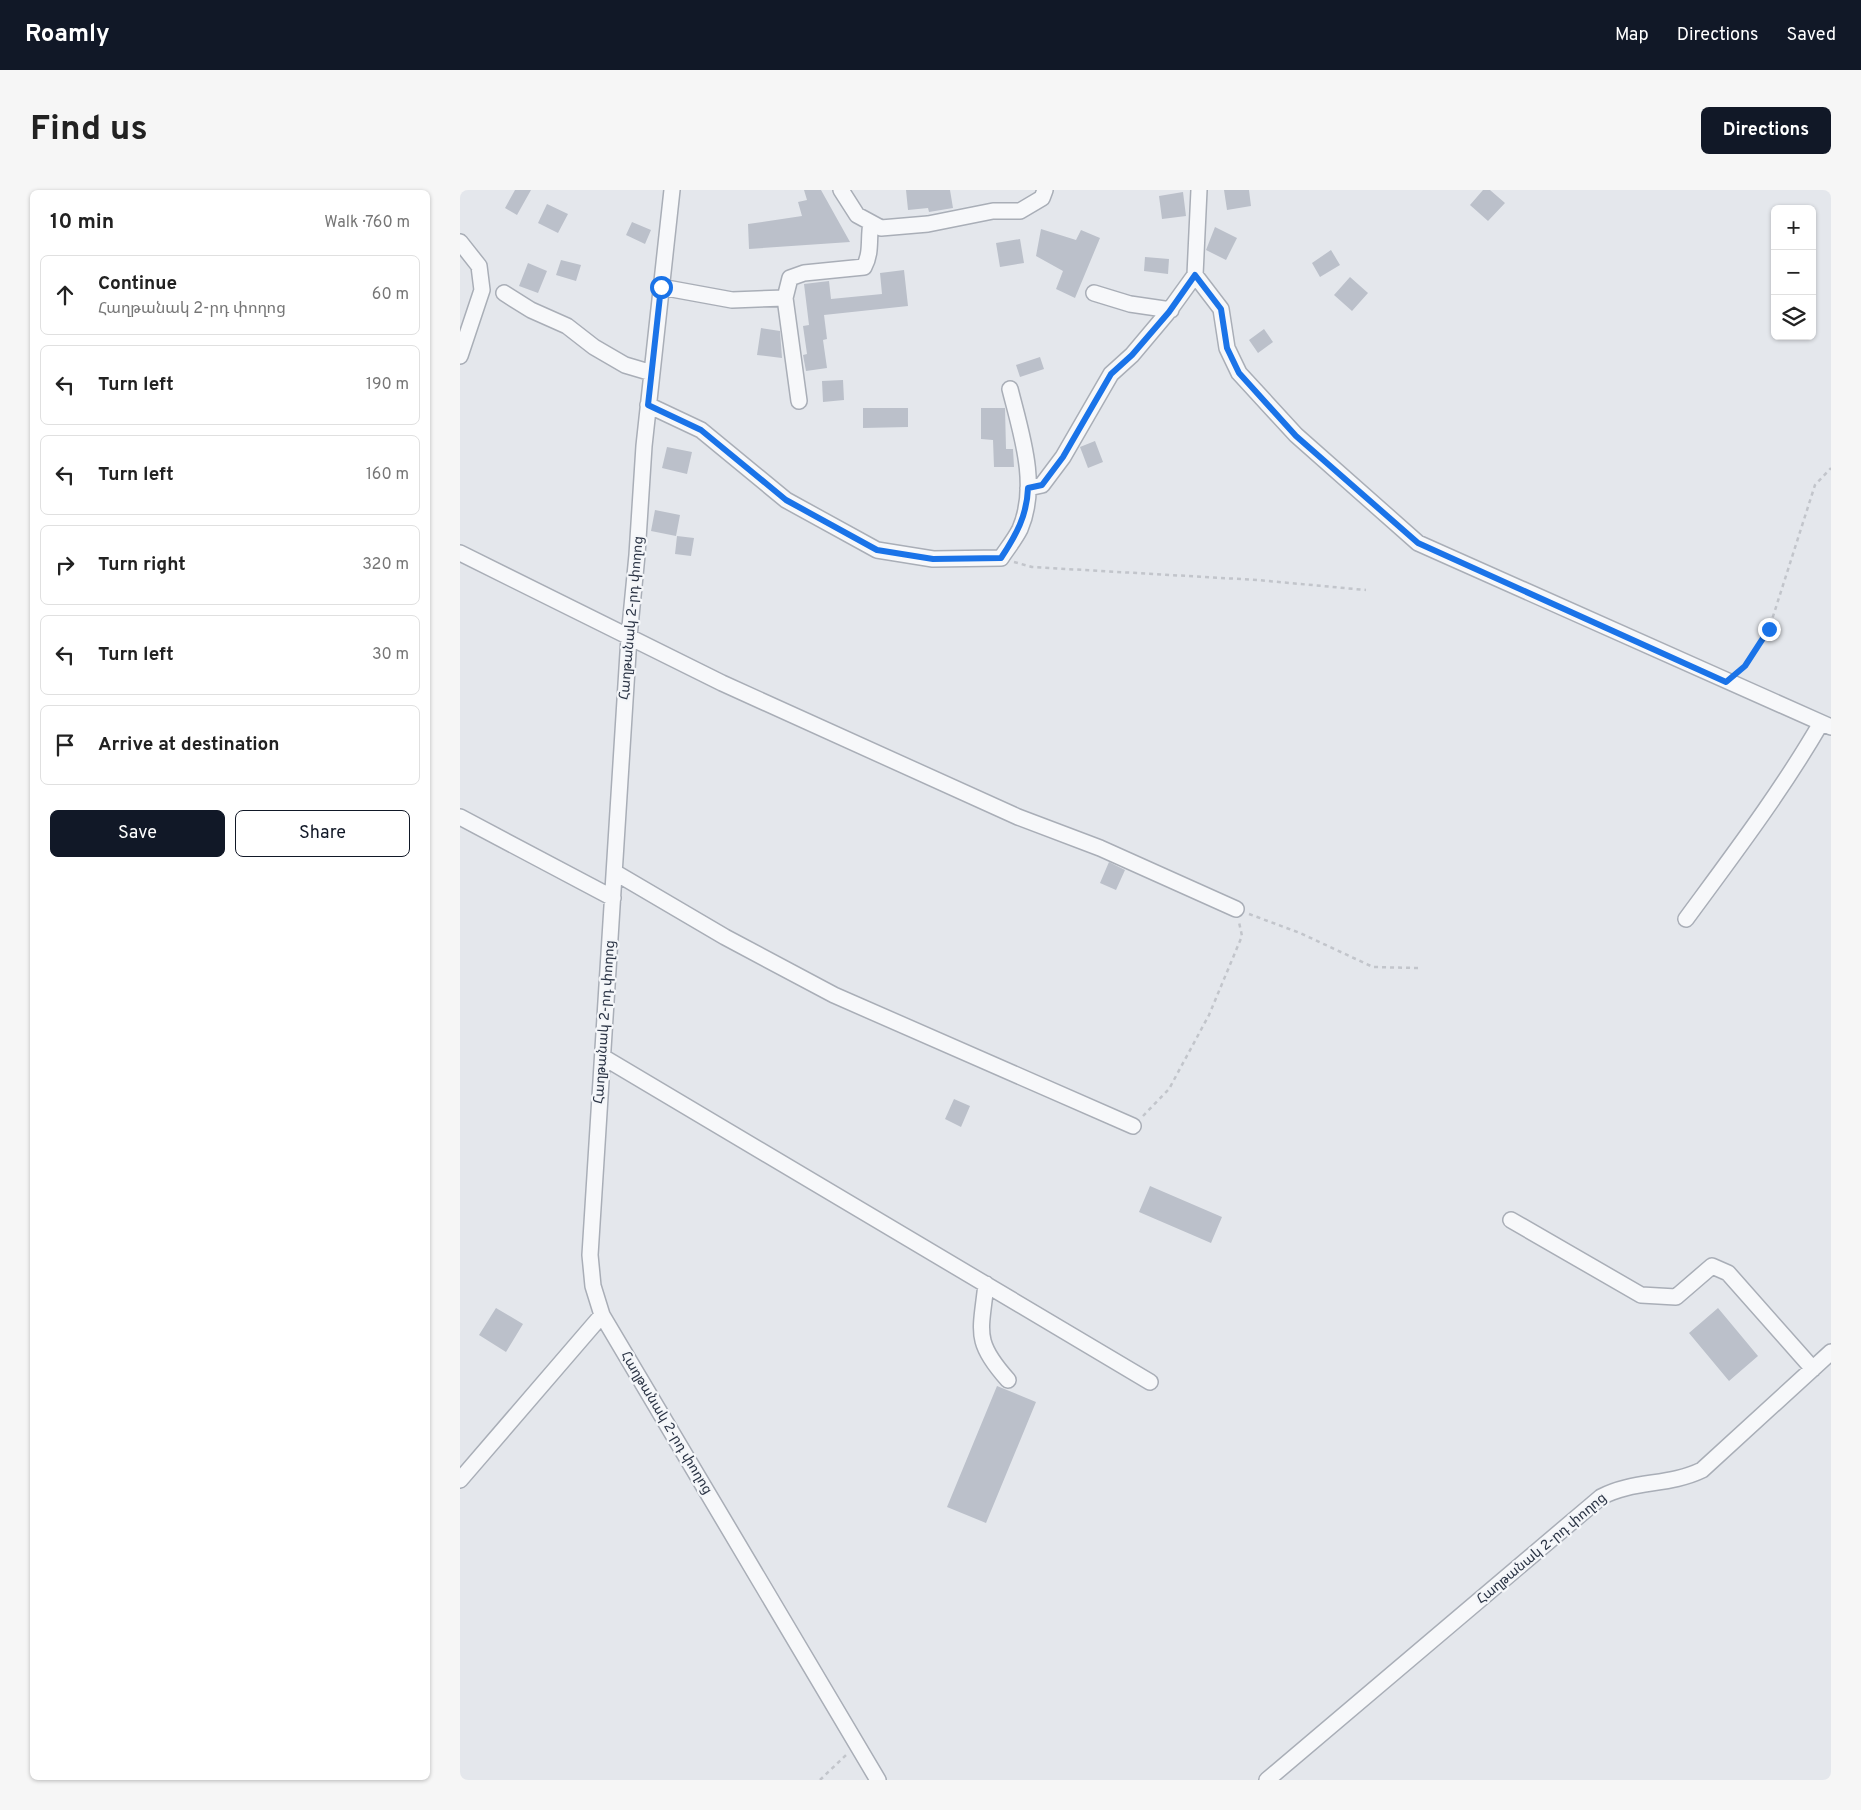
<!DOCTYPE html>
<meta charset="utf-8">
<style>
:root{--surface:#fff;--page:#f6f6f6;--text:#222;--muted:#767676;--line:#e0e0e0;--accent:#111827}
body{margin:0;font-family:Overpass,"Noto Sans Armenian",sans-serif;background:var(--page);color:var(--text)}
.controls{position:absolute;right:15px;top:15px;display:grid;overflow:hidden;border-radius:8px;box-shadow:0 1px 4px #0004}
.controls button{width:45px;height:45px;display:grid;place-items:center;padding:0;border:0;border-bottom:1px solid var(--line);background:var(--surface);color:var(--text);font:25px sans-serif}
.stop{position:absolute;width:15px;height:15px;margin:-11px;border:4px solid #1a73e8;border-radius:50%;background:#fff}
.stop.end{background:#1a73e8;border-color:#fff;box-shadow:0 1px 5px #0008}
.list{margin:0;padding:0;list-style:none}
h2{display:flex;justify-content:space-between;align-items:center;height:65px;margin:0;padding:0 20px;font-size:21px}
h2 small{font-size:16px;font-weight:400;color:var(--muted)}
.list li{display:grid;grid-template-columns:32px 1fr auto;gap:15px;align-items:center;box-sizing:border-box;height:80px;margin:0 10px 10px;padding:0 10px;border:1px solid var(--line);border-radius:8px}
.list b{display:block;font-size:19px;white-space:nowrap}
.list p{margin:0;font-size:16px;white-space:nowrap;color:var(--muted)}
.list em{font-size:16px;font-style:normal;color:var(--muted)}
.actions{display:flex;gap:10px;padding:15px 20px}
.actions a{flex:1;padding:11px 0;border:1px solid var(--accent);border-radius:8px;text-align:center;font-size:18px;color:var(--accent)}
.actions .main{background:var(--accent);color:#fff}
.icon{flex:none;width:28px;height:28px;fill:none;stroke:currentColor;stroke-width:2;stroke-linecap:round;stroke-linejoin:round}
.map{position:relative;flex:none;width:1371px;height:1590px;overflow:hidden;border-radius:8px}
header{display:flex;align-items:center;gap:30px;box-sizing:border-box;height:70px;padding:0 25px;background:var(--accent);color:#fff}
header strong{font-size:24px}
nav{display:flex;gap:28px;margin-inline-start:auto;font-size:18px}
.intro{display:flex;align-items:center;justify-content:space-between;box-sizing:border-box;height:120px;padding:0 30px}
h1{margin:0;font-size:35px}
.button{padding:12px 22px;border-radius:8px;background:var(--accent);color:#fff;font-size:18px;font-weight:700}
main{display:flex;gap:30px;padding:0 30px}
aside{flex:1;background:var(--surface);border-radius:8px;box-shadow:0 1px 4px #0004}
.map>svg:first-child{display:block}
.building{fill:#bbc0ca}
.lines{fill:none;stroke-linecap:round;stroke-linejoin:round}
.minor-casing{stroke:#a9aeb7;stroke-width:18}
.path{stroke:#c2c5cb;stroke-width:2.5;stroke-dasharray:4 4;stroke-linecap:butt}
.minor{stroke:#f7f8fa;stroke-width:15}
.route{stroke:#1a73e8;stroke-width:6}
.labels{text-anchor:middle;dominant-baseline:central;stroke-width:4.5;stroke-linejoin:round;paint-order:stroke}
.street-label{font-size:14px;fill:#2b3445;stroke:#f4f6f9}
</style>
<header>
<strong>Roamly</strong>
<nav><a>Map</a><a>Directions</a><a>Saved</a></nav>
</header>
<div class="intro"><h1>Find us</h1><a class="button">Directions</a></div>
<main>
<aside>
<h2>10 min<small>Walk · 760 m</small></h2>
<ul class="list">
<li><svg class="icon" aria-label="ahead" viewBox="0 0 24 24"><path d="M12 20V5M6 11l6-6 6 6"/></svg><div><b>Continue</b><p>Հաղթանակ 2-րդ փողոց</p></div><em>60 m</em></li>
<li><svg class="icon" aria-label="left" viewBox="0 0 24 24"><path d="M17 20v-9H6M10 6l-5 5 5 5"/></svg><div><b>Turn left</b></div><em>190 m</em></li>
<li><svg class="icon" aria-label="left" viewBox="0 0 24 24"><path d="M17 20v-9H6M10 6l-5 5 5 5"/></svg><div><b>Turn left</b></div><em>160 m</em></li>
<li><svg class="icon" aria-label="right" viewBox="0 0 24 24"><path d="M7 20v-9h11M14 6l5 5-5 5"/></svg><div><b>Turn right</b></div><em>320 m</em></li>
<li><svg class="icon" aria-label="left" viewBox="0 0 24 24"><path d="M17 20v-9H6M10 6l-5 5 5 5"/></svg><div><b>Turn left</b></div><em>30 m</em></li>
<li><svg class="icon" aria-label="arrive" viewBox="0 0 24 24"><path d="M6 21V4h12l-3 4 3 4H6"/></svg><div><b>Arrive at destination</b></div></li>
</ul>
<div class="actions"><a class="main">Save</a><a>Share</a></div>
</aside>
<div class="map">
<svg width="1371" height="1590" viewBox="0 0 1371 1590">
<rect width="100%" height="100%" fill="#e4e7ec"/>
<!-- building -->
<path class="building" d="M55,0H71L57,25L45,18Z
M344,0H361L390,52L289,59L288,34L342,26L338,12L347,10Z
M446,0H490L493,18L469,22L468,18L448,20Z
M764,0H789L791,16L767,20Z
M1023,0H1030L1045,13L1028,31L1010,15Z
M723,2L726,26L702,29L699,6Z
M87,14L108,24L98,43L78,33Z
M172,32L191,40L185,54L166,45Z
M755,37L777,48L766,70L746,60Z
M581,39L616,50L621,40L640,48L615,108L596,99L603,81L576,66Z
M560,49L564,73L540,77L536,53Z
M871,60L880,75L860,87L852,73Z
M685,67L709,69L708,84L684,81Z
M101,70L121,75L116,91L96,85Z
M68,73L87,81L78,103L59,96Z
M444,80L448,116L364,125L367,149L363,150L367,178L346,181L343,165L347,164L343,136L349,135L344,94L369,91L371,109L422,104L420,83Z
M890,87L908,103L892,121L874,105Z
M301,138L320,141L322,168L297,165Z
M804,139L813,152L798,163L789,150Z
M580,167L584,179L560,187L556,175Z
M383,190L384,210L363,212L362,191Z
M403,218H448V237L403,238Z
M521,218H545L546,259H553L554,277H534L533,250L521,249Z
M635,251L643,272L628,278L620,257Z
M207,257L232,262L227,284L202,278Z
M195,320L220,325L216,346L191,341Z
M217,346L234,348L231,366L215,364Z
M649,672L665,680L656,700L640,693Z
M494,909L510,916L501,937L485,929Z
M690,996L762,1027L751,1053L679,1022Z
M36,1118L63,1134L46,1162L19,1145Z
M1258,1118L1298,1166L1269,1191L1229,1143Z
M537,1196L576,1212L526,1333L487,1317Z"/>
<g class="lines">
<!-- minor casing -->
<g class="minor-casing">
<path id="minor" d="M212,0L184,256L177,365L169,447L130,1065L133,1096L142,1125L418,1590
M381,0L397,25L421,38L468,34L533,21H560L582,8L585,0
M0,52L19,76L22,100L0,166
M735,85L761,119L767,158L779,183L836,245L958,353L1371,537
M201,97L272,110L325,108
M44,103L71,120L107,136L134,157L165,175L192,183
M634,103L670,114L711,120
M339,211L325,108L330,88L344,83L404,77C412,62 408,49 411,33
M188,215L241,240L326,310L417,360L473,369L541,368C547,359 555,349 560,339C579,295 561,243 550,199
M568,298L582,295L603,267L651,184L672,165L709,121L735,85L739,0
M0,363L262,493L558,627L640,658L776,719
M0,627L153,708
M156,683L265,747L374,805L673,936
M1226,729C1273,665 1321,602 1361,533
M143,867L690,1192
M1051,1030L1181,1105L1216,1107L1252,1076L1268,1083L1353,1179
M526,1094C521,1142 513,1151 548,1190
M0,1290L142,1125
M807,1590L1141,1307C1173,1290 1209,1296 1242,1280L1371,1162"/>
</g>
<!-- path -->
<path class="path" d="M554,372L572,377L797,390L906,400
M1279,481L1285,476L1309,439L1355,295L1371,278
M789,724L840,743L913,777L958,778
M683,926L709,899L749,825L782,746L779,732
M360,1590L386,1565"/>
<!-- minor -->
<use href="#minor" class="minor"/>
</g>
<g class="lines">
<!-- route -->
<path class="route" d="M201,97L188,215L241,240L326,310L417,360L473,369L541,368C556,345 567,326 568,298L582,295L603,267L651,184L672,165L709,122L735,85L761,119L767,158L779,183L836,246L958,353L1266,492L1285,476L1309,439"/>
</g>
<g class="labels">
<!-- street labels -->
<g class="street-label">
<text transform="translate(172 428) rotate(-85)">Հաղթանակ 2-րդ փողոց</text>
<text transform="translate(145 832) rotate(-86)">Հաղթանակ 2-րդ փողոց</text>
<text transform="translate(206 1233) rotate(59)">Հաղթանակ 2-րդ փողոց</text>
<text transform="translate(1082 1359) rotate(-40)">Հաղթանակ 2-րդ փողոց</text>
</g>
</g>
</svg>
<div class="controls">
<button>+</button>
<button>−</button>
<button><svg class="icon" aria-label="layers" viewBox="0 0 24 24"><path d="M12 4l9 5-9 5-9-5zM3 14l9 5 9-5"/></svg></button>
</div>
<div class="stop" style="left:201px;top:97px"></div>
<div class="stop end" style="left:1309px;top:439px"></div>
</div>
</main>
